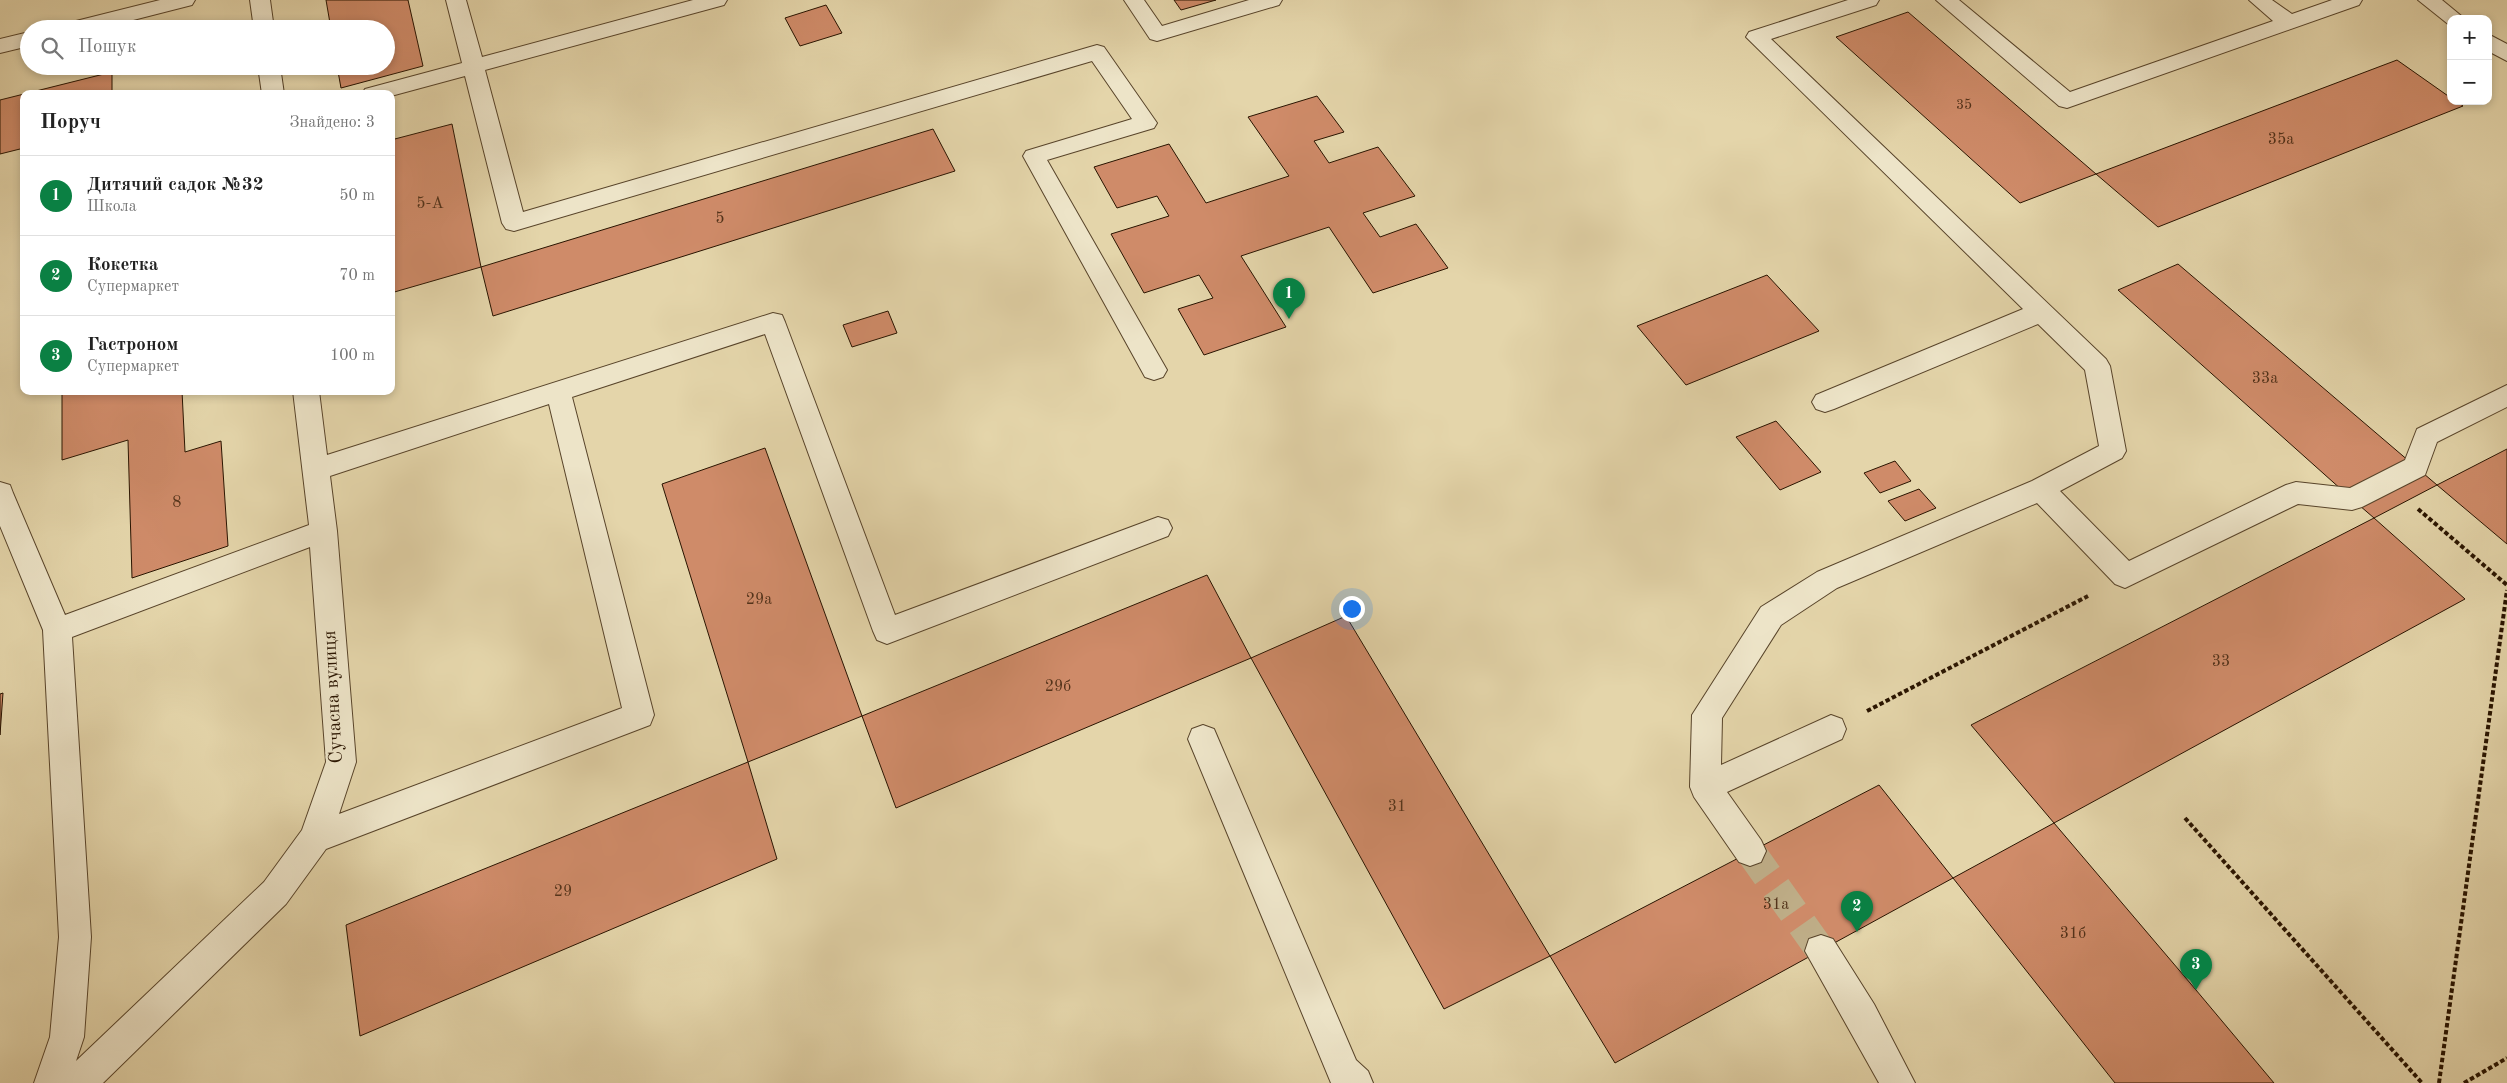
<!DOCTYPE html>
<html lang="uk">
<meta charset="utf-8">
<style>
:root{--surface:#fff;--page:#f2f2f2;--text:#222;--muted:#767676;--line:#e0e0e0;--accent:#0b8043}
body{margin:0;font-family:"Old Standard TT",serif;background:var(--page);color:var(--text)}
.controls{position:absolute;right:15px;top:15px;display:grid;overflow:hidden;border-radius:10px;box-shadow:0 2px 8px #0003}
.controls button{width:45px;height:45px;display:grid;place-items:center;padding:0;border:0;border-bottom:1px solid var(--line);background:var(--surface);color:var(--text);font:25px sans-serif}
.you{position:absolute;left:1351px;top:608px;width:18px;height:18px;margin:-12px;border:4px solid #fff;border-radius:50%;background:#1a73e8;box-shadow:0 0 0 8px #1a73e833}
.badge{display:grid;place-items:center;width:32px;height:32px;border-radius:50%;background:var(--accent);color:#fff;font-size:16px;font-weight:700}
.pin{position:absolute;translate:-50% -41px;filter:drop-shadow(0 1px 2px #0008)}
.pin::after{content:'';position:absolute;top:26px;width:18px;height:15px;background:inherit;clip-path:polygon(0 0,100% 0,50% 100%)}
.list{margin:0;padding:0;list-style:none}
h2{display:flex;justify-content:space-between;align-items:center;height:65px;margin:0;padding:0 20px;font-size:21px}
h2 small{font-size:16px;font-weight:400;color:var(--muted)}
.list li{display:grid;grid-template-columns:32px 1fr auto;gap:15px;align-items:center;box-sizing:border-box;height:80px;padding:0 20px;border-top:1px solid var(--line)}
.list b{display:block;font-size:19px;white-space:nowrap}
.list p{margin:0;font-size:16px;white-space:nowrap;color:var(--muted)}
.list em{font-size:16px;font-style:normal;color:var(--muted)}
.icon{flex:none;width:28px;height:28px;fill:none;stroke:currentColor;stroke-width:2;stroke-linecap:round;stroke-linejoin:round}
.map{position:relative;flex:none;width:2507px;height:1083px;overflow:hidden}
.search{position:absolute;background:var(--surface);box-shadow:0 2px 8px #0003;left:20px;top:20px;width:375px;height:55px;display:flex;align-items:center;gap:12px;box-sizing:border-box;padding:0 18px;border-radius:28px;color:var(--muted);font-size:19px}
.panel{position:absolute;background:var(--surface);box-shadow:0 2px 8px #0003;left:20px;top:90px;width:375px;height:305px;border-radius:10px}
.map>svg:first-child{display:block}
.building{fill:#cf8b69;stroke:#291400}
.lines{fill:none;stroke-linecap:round;stroke-linejoin:round}
.minor-tunnel{stroke:#bfae88;stroke-width:30;stroke-dasharray:30 15;stroke-linecap:butt}
.minor-casing{stroke:#58442a;stroke-width:2}
.path{stroke:#291400;stroke-width:4;stroke-dasharray:4.5 2.5;stroke-linecap:butt}
.minor{fill:#ede4c8;fill-rule:evenodd}
.labels{text-anchor:middle;dominant-baseline:central;stroke-width:4.5;stroke-linejoin:round;paint-order:stroke}
.far-number-label{font-size:14px;fill:#52321a}
.number-label{font-size:16px;fill:#52321a}
.street-label{font-size:19px;fill:#291400;stroke:#ede4c8}
</style>
<div class="map">
<svg width="2507" height="1083" viewBox="0 0 2507 1083">
<rect width="100%" height="100%" fill="#e4d5aa"/>
<filter id="stains"><feTurbulence type="fractalNoise" baseFrequency=".004" numOctaves="4"/><feColorMatrix values="0 0 0 0 .2 0 0 0 0 .09 0 0 0 0 .02 0 0 0 .5 -.17"/></filter>
<radialGradient id="worn" r=".72"><stop offset=".6" stop-color="#630" stop-opacity="0"/><stop offset="1" stop-color="#630" stop-opacity=".3"/></radialGradient>
<!-- building -->
<path class="building" d="M326,0H408L423,66L341,88L337,66H386V29H331Z
M1174,0H1216L1181,10Z
M826,5L842,33L800,46L785,18Z
M1908,12L2096,174L2020,203L1836,37Z
M2397,60L2451,98V101H2456L2463,106L2158,227L2096,174Z
M112,72V94H24Z
M24,94V148L0,154V100Z
M1317,96L1344,132L1314,141L1329,163L1378,147L1415,196L1363,213L1380,237L1416,224L1448,268L1373,293L1329,227L1241,256L1286,327L1204,355L1178,309L1213,298L1199,275L1144,293L1111,234L1169,216L1157,196L1117,208L1094,167L1169,144L1206,203L1289,176L1248,117Z
M452,124L481,267L391,293V140Z
M933,129L955,171L493,316L481,267Z
M2178,264L2437,485L2374,518L2352,499L2118,290Z
M1767,275L1819,331L1686,385L1637,326Z
M888,311L897,333L852,347L843,325Z
M62,391H182L185,452L221,441L228,546L132,578L128,440L62,460Z
M1776,421L1821,472L1780,490L1736,437Z
M765,448L862,716L748,762L662,484Z
M2507,449V544L2437,485Z
M1895,461L1911,481L1880,493L1864,473Z
M1919,489L1936,508L1905,521L1888,501Z
M2374,518L2465,599L2054,823L1971,725Z
M1207,575L1251,658L896,808L862,716Z
M1346,616L1550,956L1444,1009L1251,658Z
M3,693L0,735V694Z
M748,762L777,859L360,1036L346,925Z
M1879,785L1953,878L1615,1063L1550,956Z
M2054,823L2196,990L2274,1083H2115L1953,878Z"/>
<g class="lines">
<!-- minor-tunnel -->
<path class="minor-tunnel" d="M1750,851L1821,951"/>
<!-- minor casing -->
<g class="minor-casing">
<path id="minor" d="M160,0H195L192,5L98,29H61L64,24Z
M250,0H270L274,29H254Z
M446,0H466L482,57L693,0H727L724,5L485,70L523,212L1090,47L1097,45L1104,47L1157,123L1154,128L1047,160L1167,370L1163,377L1154,380L1145,377L1023,156L1026,151L1132,119L1092,61L514,231L506,229L502,223L465,76L391,96V94H362L365,89L462,63Z
M1124,0H1144L1162,26L1249,0H1282L1279,5L1157,41L1150,39Z
M1848,0H1879L1876,5L1771,39L2106,359L2110,366L2126,451L2122,458L2060,491L2129,561L2286,485L2296,482L2350,488L2405,460L2417,429L2507,385V407L2437,442L2425,475L2362,507L2352,510L2298,504L2125,588L2115,584L2037,503L1837,588L1781,625L1722,718L1721,765L1831,715L1842,719L1846,729L1842,739L1727,792L1761,840L1766,851L1761,862L1750,866L1739,862L1694,797L1690,787L1692,715L1761,607L1817,572L2032,481L2099,446L2085,370L2038,324L1834,409L1825,412L1816,409L1812,402L1816,395L2023,309L1746,37L1749,32Z
M1936,0H1959L2070,92L2273,21L2249,0H2272L2292,14L2332,0H2362L2359,5L2067,108L2059,106Z
M2418,0H2442L2465,19H2451V24H2448Z
M29,32V46L0,53V39Z
M2488,34L2507,44V61L2488,51Z
M258,66H280L284,94H262Z
M773,313L782,315L785,322L895,615L1158,517L1168,520L1172,528L1168,536L887,644L877,640L873,631L765,334L572,397L654,715L650,725L326,849L286,904L103,1083H34L50,1037L59,937L43,630L0,526V482L10,485L13,493L65,615L309,525L293,391H319L327,455ZM549,404L622,708L339,814L356,762L337,531L330,476ZM310,547L326,762L302,830L264,882L76,1061L84,1037L91,937L72,637Z
M1203,725L1214,729L1356,1060L1368,1071L1373,1083H1331L1188,739L1192,729Z
M1821,935L1833,939L1874,1004L1915,1083H1879L1805,951L1809,939Z"/>
</g>
<!-- path -->
<path class="path" d="M2418,509L2507,585
M1867,711L2088,596
M2185,818L2422,1083
M2439,1083L2507,590
M2464,1083L2507,1058"/>
<!-- minor -->
<use href="#minor" class="minor"/>
</g>
<g class="labels">
<!-- far-number labels -->
<g class="far-number-label">
<text x="1964" y="105">35</text>
</g>
<!-- number labels -->
<g class="number-label">
<text x="2281" y="140">35а</text>
<text x="430" y="204">5-А</text>
<text x="720" y="219">5</text>
<text x="2265" y="379">33а</text>
<text x="177" y="503">8</text>
<text x="759" y="600">29а</text>
<text x="2221" y="662">33</text>
<text x="1058" y="687">29б</text>
<text x="1397" y="807">31</text>
<text x="563" y="892">29</text>
<text x="1776" y="905">31а</text>
<text x="2073" y="934">31б</text>
</g>
<!-- street labels -->
<g class="street-label">
<text transform="translate(334 697) rotate(-93)">Сучасна вулиця</text>
</g>
</g>
<rect width="100%" height="100%" filter="url(#stains)"/>
<rect width="100%" height="100%" fill="url(#worn)"/>
</svg>
<div class="controls">
<button>+</button>
<button>−</button>
</div>
<div class="you"></div>
<div class="pin badge" style="left:1289px;top:319px">1</div>
<div class="pin badge" style="left:1857px;top:932px">2</div>
<div class="pin badge" style="left:2196px;top:990px">3</div>
<div class="search"><svg class="icon" aria-label="search" viewBox="0 0 24 24"><circle cx="10" cy="10" r="6"/><path d="M15 15l6 6"/></svg>Пошук</div>
<section class="panel">
<h2>Поруч<small>Знайдено: 3</small></h2>
<ul class="list">
<li><span class="badge">1</span><div><b>Дитячий садок №32</b><p>Школа</p></div><em>50 m</em></li>
<li><span class="badge">2</span><div><b>Кокетка</b><p>Супермаркет</p></div><em>70 m</em></li>
<li><span class="badge">3</span><div><b>Гастроном</b><p>Супермаркет</p></div><em>100 m</em></li>
</ul>
</section>
</div>
